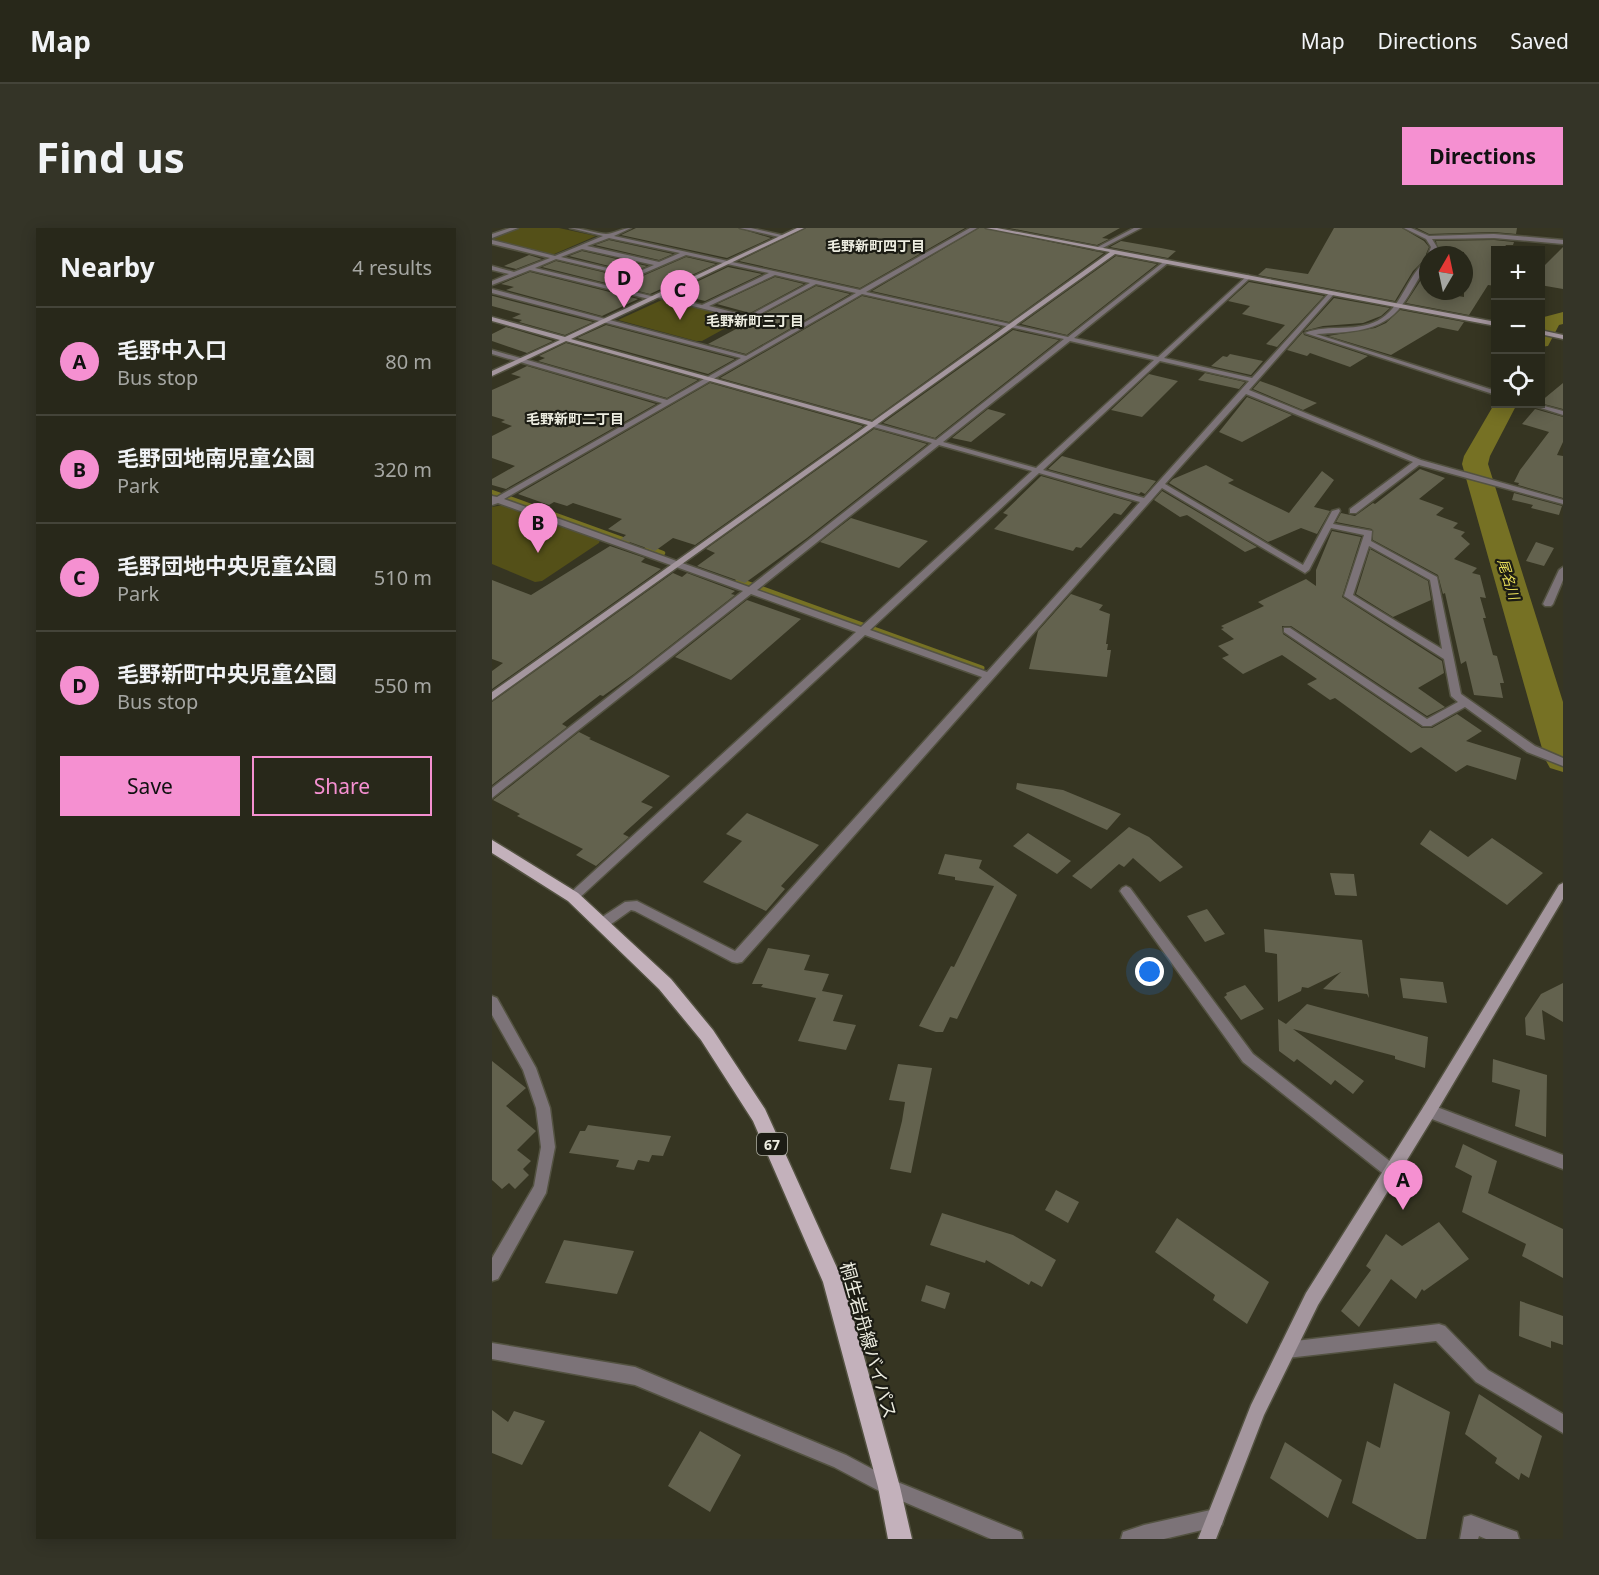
<!DOCTYPE html>
<meta charset="utf-8">
<style>
:root{--surface:#28281a;--page:#343427;--text:#f1f3f6;--muted:#a5a6a2;--line:#444439;--accent:#f590d1}
body{margin:0;font-family:"Noto Sans","Noto Sans JP",sans-serif;background:var(--page);color:var(--text)}
.controls{position:absolute;right:18px;top:18px;display:grid;overflow:hidden;border-radius:0px;box-shadow:0 3px 15px #0003}
.controls button{width:54px;height:54px;display:grid;place-items:center;padding:0;border:0;border-bottom:2px solid var(--line);background:var(--surface);color:var(--text);font:30px sans-serif}
.compass{position:absolute;left:927px;top:18px;width:54px;height:54px;border-radius:50%;background:var(--surface);box-shadow:0 3px 15px #0003;rotate:9deg}
.you{position:absolute;left:658px;top:744px;width:21px;height:21px;margin:-15px;border:4px solid #fff;border-radius:50%;background:#1a73e8;box-shadow:0 0 0 9px #1a73e833}
.badge{display:grid;place-items:center;width:39px;height:39px;border-radius:50%;background:var(--accent);color:#111;font-size:20px;font-weight:700}
.pin{position:absolute;translate:-50% -50px;filter:drop-shadow(0 2px 3px #0008)}
.pin::after{content:'';position:absolute;top:32px;width:21px;height:18px;background:inherit;clip-path:polygon(0 0,100% 0,50% 100%)}
.list{margin:0;padding:0;list-style:none}
h2{display:flex;justify-content:space-between;align-items:center;height:78px;margin:0;padding:0 24px;font-size:26px}
h2 small{font-size:20px;font-weight:400;color:var(--muted)}
.list li{display:grid;grid-template-columns:39px 1fr auto;gap:18px;align-items:center;box-sizing:border-box;height:108px;padding:0 24px;border-top:2px solid var(--line)}
.list b{display:block;font-size:22px;white-space:nowrap}
.list p{margin:0;font-size:20px;white-space:nowrap;color:var(--muted)}
.list em{font-size:20px;font-style:normal;color:var(--muted)}
.actions{display:flex;gap:12px;padding:18px 24px}
.actions a{flex:1;padding:14px 0;border:2px solid var(--accent);border-radius:0px;text-align:center;font-size:21px;color:var(--accent)}
.actions .main{background:var(--accent);color:#111}
.icon{flex:none;width:33px;height:33px;fill:none;stroke:currentColor;stroke-width:2;stroke-linecap:round;stroke-linejoin:round}
.map{position:relative;flex:none;width:1071px;height:1311px;overflow:hidden;border-radius:0px}
header{display:flex;align-items:center;gap:36px;box-sizing:border-box;height:84px;padding:0 30px;background:var(--surface);border-bottom:2px solid var(--line)}
header strong{font-size:28px}
nav{display:flex;gap:33px;margin-inline-start:auto;font-size:21px}
.intro{display:flex;align-items:center;justify-content:space-between;box-sizing:border-box;height:144px;padding:0 36px}
h1{margin:0;font-size:42px}
.button{padding:15px 27px;border-radius:0px;background:var(--accent);color:#111;font-size:21px;font-weight:700}
main{display:flex;gap:36px;padding:0 36px}
aside{flex:1;background:var(--surface);border-radius:0px;box-shadow:0 3px 15px #0003}
.map>svg:first-child{display:block}
.green{fill:#545018}
.lines{fill:none;stroke-linecap:round;stroke-linejoin:round}
.stream-far1{stroke:#767124;stroke-width:4.5}
.stream{stroke:#767124;stroke-width:5}
.river{fill:#767124;fill-rule:evenodd}
.building{fill:#63624e}
.street-casing{stroke:#535241;stroke-width:3}
.secondary-casing{stroke:#535241;stroke-width:3}
.primary-casing{stroke:#535241;stroke-width:3}
.street{fill:#7c7378;fill-rule:evenodd}
.secondary{fill:#a4969e;fill-rule:evenodd}
.primary{fill:#c3b1bb;fill-rule:evenodd}
.labels{text-anchor:middle;dominant-baseline:central;stroke-width:4.5;stroke-linejoin:round;paint-order:stroke}
.far-neighbourhood-label{font-size:14px;font-weight:bold;fill:#edede1;stroke:#1c1c14}
.far-water-label{font-size:14px;font-style:italic;fill:#e6dc58;stroke:#1c1c14}
.shield{fill:#1c1c14;stroke:#aeaea4;stroke-width:1.5}
.shield-label{font-size:14px;font-weight:bold;fill:#edede1}
.near-street-label{font-size:18px;fill:#edede1;stroke:#1c1c14}
</style>
<header>
<strong>Map</strong>
<nav><a>Map</a><a>Directions</a><a>Saved</a></nav>
</header>
<div class="intro"><h1>Find us</h1><a class="button">Directions</a></div>
<main>
<aside>
<h2>Nearby<small>4 results</small></h2>
<ul class="list">
<li><span class="badge">A</span><div><b>毛野中入口</b><p>Bus stop</p></div><em>80 m</em></li>
<li><span class="badge">B</span><div><b>毛野団地南児童公園</b><p>Park</p></div><em>320 m</em></li>
<li><span class="badge">C</span><div><b>毛野団地中央児童公園</b><p>Park</p></div><em>510 m</em></li>
<li><span class="badge">D</span><div><b>毛野新町中央児童公園</b><p>Bus stop</p></div><em>550 m</em></li>
</ul>
<div class="actions"><a class="main">Save</a><a>Share</a></div>
</aside>
<div class="map">
<svg width="1071" height="1311" viewBox="0 0 1071 1311">
<rect width="100%" height="100%" fill="#363522"/>
<!-- green -->
<path class="green" d="M26,0H67L104,8L60,27L0,12V10Z
M172,71L249,90L250,91L210,113H204L126,92Z
M11,277L108,312L107,315L50,353L43,354L0,336V279Z"/>
<g class="lines">
<!-- stream-far1 -->
<path class="stream-far1" d="M0,264L136,313
M155,319L171,325"/>
<!-- stream -->
<path class="stream" d="M246,352L490,440"/>
<!-- river -->
<path class="river" d="M1071,84V96L1067,97L1056,118L1048,119V93L1052,89Z
M1004,173V176H1025L998,228L996,236L1071,474V544L1058,540L1053,531L970,236L972,228Z"/>
</g>
<!-- building -->
<path class="building" d="M144,0H246L279,10L235,30L129,7Z
M314,0H473L368,60L247,33Z
M487,0H492L612,25L517,94L380,63Z
M517,0H628L610,10L617,11L605,17Z
M842,0H910L932,13L937,19L934,26L935,29L921,43L903,73L766,47L774,40L816,46Z
M925,0H1025L1024,6L1002,4L937,6Z
M117,12L181,26L167,32L103,17Z
M1002,12L1022,14L1021,17H1014L1011,22H1004V58L996,57L977,87L914,75L936,41V63L972,69V24L946,22L944,13Z
M629,13L669,20L684,23L676,30L618,19Z
M1071,19V61L1048,57V42Z
M90,23L155,38L141,44L77,28Z
M37,27L50,31L24,41L12,38Z
M624,28L665,36L575,107L529,96Z
M194,29L224,36L158,66L50,39L64,33L131,49L137,54Z
M236,39L270,46L213,73L181,65Z
M38,44L146,71L110,88L14,62L22,59L9,56Z
M283,49L312,56L258,85L225,76Z
M757,54L832,68L785,119L774,116L793,97L750,86L758,78L736,73Z
M324,58L358,66L254,126L216,116Z
M0,68H1L101,94L73,107L27,94L30,92L20,90L29,86L0,78Z
M370,68L509,99L380,192L228,150Z
M842,70L898,80L889,88L871,95L831,98L812,103Z
M908,82L972,94L966,103L946,99L899,127L836,108L883,100L894,95Z
M114,97L243,131L216,146L85,110Z
M14,99L61,113L35,125L0,113V106Z
M521,102L567,112L443,210L391,195Z
M811,104L812,107L876,128L858,139L818,125L815,128L795,122Z
M74,115L206,152L175,170L46,133L53,130L47,128Z
M738,126L771,133L759,147L719,138L731,128L735,129Z
M35,138L164,176L14,261L0,257V251L23,238L0,230V208L20,198L9,194L13,192L0,188V162L29,149L19,146Z
M713,145L753,154L747,161L706,152Z
M657,146L686,153L650,189L619,182Z
M768,153L785,159L825,175L811,182L761,161Z
M218,155L371,198L203,317L181,310L163,323L129,311L134,307L116,301L130,291L81,275L75,278L62,274L57,277L26,266Z
M1071,155V181L1048,175V174Z
M755,169L800,187L750,214L727,204Z
M496,181L514,186L479,214L460,210Z
M1043,181L1071,189V214L1065,227L1071,228V270L1026,257L1027,255L1022,254L1028,242L1057,204L1030,196Z
M382,201L435,216L315,310L253,355L205,338L223,325L214,321Z
M570,228L614,240L664,253L653,266L649,264L647,266L556,241Z
M714,237L742,252L736,255L797,285L830,243L842,252L822,279L838,283L825,306L809,300L776,314L677,255L681,251Z
M928,241L953,250L927,271L952,280L944,287L966,295L961,300L973,304L969,308L978,316L962,331L985,340L980,345L988,347L994,370L988,369L994,390H991L1001,427L1005,428L1012,455H1008L1011,470L982,467L974,433L969,436L953,365L951,366L946,347L881,312L880,301L844,294L849,285L863,288L881,275L883,276Z
M549,248L640,274L629,287L622,285L589,320L584,319L581,323L502,301L516,287L511,285Z
M670,263L765,319L753,324L695,287L688,289L662,272Z
M1022,265L1070,278L1067,287L1039,280L1041,277L1020,272Z
M359,290L375,295L436,313L407,340L328,314Z
M840,303L869,309L850,369L950,433L952,445L926,460L953,479L935,488L799,398H790L791,406L930,500H940L965,486L990,503L974,513L1029,530L1024,552L975,537L964,544L929,519L919,525L843,470L838,472L815,456L825,451L790,427L751,446L730,430L737,427L726,418L742,411L729,401L732,400L729,398L772,378L766,374L814,351L824,358V342Z
M1044,314L1062,320L1052,338L1034,333Z
M118,318L153,330L149,334L169,341L0,461V443L11,435L0,431V352L39,367Z
M878,321L936,353L939,372L901,389L864,366Z
M181,345L190,349L195,345L243,363L239,366L243,367L142,446L111,468L108,467L70,496L75,499L0,557V474Z
M579,366L611,377L607,382L618,386L614,416H616L615,422H619L615,449L537,441L546,403Z
M255,372L309,391L239,452L183,429Z
M87,504L99,510L97,511L178,548L149,574L161,579L131,606L137,609L104,638L84,627L91,621L25,588L28,586L1,572Z
M525,555L571,562L629,586L615,602L524,561Z
M255,585L327,617L289,658L293,661L274,683L211,654L250,613L234,606Z
M637,599L657,609L691,639L668,654L641,630L632,639L627,636L599,661L580,648Z
M938,602L976,629L1000,610L1051,645L1015,677L928,616Z
M536,605L579,633L565,646L521,618Z
M453,626L490,632L487,640L525,667L465,791L458,789L451,804H444L427,798L459,738L462,739L502,658L463,652V649L446,646Z
M838,645L862,646L865,668L843,667Z
M715,681L733,706L713,714L695,688Z
M772,701L870,712L877,770L875,766L831,761L849,744L816,760L810,759L809,763L786,774L785,726L773,724Z
M276,720L318,727L312,742L337,746L330,763L351,767L341,793L364,797L354,822L306,813L324,770L269,759L271,756H260Z
M908,750L951,754L955,775L911,770Z
M1071,755V794L1050,782L1053,812L1034,807L1033,790L1049,766Z
M753,757L772,781L749,792L732,769L735,767L734,765Z
M815,776L936,809L933,840L903,831V828L801,801L872,853L861,866L843,852L839,857L805,831L802,834L787,823L786,791L794,796Z
M1001,831L1055,847L1054,909L1023,898L1028,862L1000,854Z
M0,833L34,860L14,878L44,903L25,922L39,933L31,941L37,947L23,961L17,955L10,961L0,952Z
M406,836L440,840L419,945L398,941L410,893L413,874L397,872Z
M96,897L140,903L179,908L171,928L160,927L157,934L146,932L142,942L124,939L127,932L77,925L88,903H93Z
M971,916L1005,933L996,965L1071,1001V1050L1030,1028L1034,1016L970,984L980,948L963,939Z
M564,962L587,974L576,995L553,982Z
M450,985L521,1007L564,1032L550,1059L539,1053L537,1057L494,1032L493,1035L438,1017Z
M685,990L777,1054L755,1096L721,1072L723,1067L663,1024Z
M947,994L977,1031L932,1063L930,1061L924,1071L899,1051L867,1099L849,1083L879,1042L874,1038L894,1006L910,1018Z
M72,1012L142,1023L125,1066L53,1055Z
M434,1057L458,1065L453,1081L429,1073Z
M1028,1073L1071,1088V1117L1059,1113V1120L1027,1108Z
M902,1155L958,1184L934,1311H925L860,1275L875,1213L888,1220Z
M987,1166L1050,1208L1037,1250L1029,1245L1027,1252L1003,1235L1005,1230L973,1206Z
M0,1182L16,1194L22,1183L53,1193L30,1237L0,1225Z
M208,1203L249,1227L218,1284L176,1258Z
M793,1214L850,1252L836,1290L778,1250Z"/>
<g class="lines">
<!-- street casing -->
<g class="street-casing">
<path id="street" d="M18,0H26L0,10V6Z
M78,0C91,0 102,5 114,6C122,6 130,0 139,0L122,8L368,62L478,0H485L374,64L576,109L674,32L676,35L582,110L666,129L756,47L758,50L672,130L760,150L838,64H842V66L757,162L929,232L1071,272V276L927,237L864,285H858V281L921,234L754,166L673,256L811,337L840,283L847,281L848,283L841,296L880,303L879,313L945,349L969,466L1043,518L1071,530V538L1035,524L973,479L939,498H931L792,404V400H798L935,491L966,474L959,468L952,431L852,368L872,307L839,300L817,342L813,345L670,260L250,734L245,735L240,734L143,683L139,682L115,699H107L105,695L107,691L133,674L145,673L243,723L490,449L373,407L85,672H77L75,669L77,666L364,404L259,366L0,570V560L251,363L6,275L0,277V268L5,269L170,175L0,126V122L175,172L249,130L0,65V61L254,128L364,65L324,56L257,92L164,69L166,66L210,77L277,45L194,27L136,52L133,50L136,48L64,31L43,40L163,69L161,72L38,42L0,57V53L17,46L0,42V38L22,44L58,30L0,16V12L63,28L111,8ZM117,10L188,25L167,34L95,18ZM90,21L162,37L141,46L69,29ZM283,47L318,55L256,88L217,78ZM370,66L572,111L444,212L378,194V198L440,215L257,359L12,271ZM578,113L662,132L544,240L451,214ZM668,133L757,153L652,270L551,242ZM447,217L540,243L369,399L265,362ZM547,245L648,274L495,444L378,402ZM877,318L938,352L950,421L861,367Z
M248,0H259L294,8L291,10Z
M642,0H649L607,22L602,21Z
M912,0H919L937,8L1002,6L1071,12V16L1002,10L940,11L945,19L942,27H936L939,19L934,11Z
M936,31V37C926,49 920,64 910,77C890,105 856,104 824,106L1004,163V167L813,105C836,95 867,106 890,90C911,76 916,46 936,31Z
M1036,176H1045L1071,183V187Z
M1071,339V352L1061,376L1059,378H1053L1051,376L1067,342Z
M634,658L638,660L761,826L904,938L907,943L904,948L899,950L894,948L751,834L630,666L628,663L630,660Z
M0,768L5,770L44,840L58,880L63,919L54,965L6,1051L0,1053V1030L42,958L49,919L44,880L31,842L0,787Z
M937,876L1071,927V941L932,888L930,883L932,878Z
M947,1096L953,1098L996,1142L1071,1186V1205L984,1154L944,1113L795,1130L789,1128L787,1122L789,1116L795,1114Z
M0,1115L143,1139L354,1227L403,1253L529,1304L531,1311H499L391,1265L342,1239L143,1157L0,1131Z
M723,1281L730,1283L732,1290L730,1297L723,1299L672,1311H629L631,1304L652,1297Z
M979,1287L1025,1304L1027,1311H994L987,1308L986,1311H968L972,1289Z"/>
</g>
<!-- secondary casing -->
<g class="secondary-casing">
<path id="secondary" d="M305,0H312L79,111L380,194L618,24L494,0H505L1004,94V98L623,26L0,472V464L376,197L74,113L0,148V143L68,112L0,93V89L73,109Z
M1048,102L1071,107V111L1048,106Z
M1071,655V671L942,888L826,1077L772,1187L724,1311H706L759,1177L814,1065L932,878L1067,657Z"/>
</g>
<!-- primary casing -->
<g class="primary-casing">
<path id="primary" d="M0,612L86,665L179,751L221,802L273,881L351,1053L408,1259L420,1311H396L386,1259L331,1054L261,893L209,812L167,761L76,673L0,625Z"/>
</g>
<!-- street -->
<use href="#street" class="street"/>
<!-- secondary -->
<use href="#secondary" class="secondary"/>
<!-- primary -->
<use href="#primary" class="primary"/>
</g>
<g class="labels">
<!-- far-neighbourhood labels -->
<g class="far-neighbourhood-label">
<text x="384" y="17">毛野新町四丁目</text>
<text x="263" y="92">毛野新町三丁目</text>
<text x="83" y="190">毛野新町二丁目</text>
</g>
<!-- far-water labels -->
<g class="far-water-label">
<text transform="translate(1017 351) rotate(73)">尾名川</text>
</g>
<!-- shield labels -->
<rect class="shield" x="265" y="905" width="30" height="22" rx="4.5"/>
<g class="shield-label">
<text x="280" y="916">67</text>
</g>
<!-- near-street labels -->
<g class="near-street-label">
<text transform="translate(377 1112) rotate(74)">桐生岩舟線バイパス</text>
</g>
</g>
</svg>
<div class="controls">
<button>+</button>
<button>−</button>
<button><svg class="icon" aria-label="locate" viewBox="0 0 24 24"><circle cx="12" cy="12" r="6"/><path d="M12 2v4M12 18v4M2 12h4M18 12h4"/></svg></button>
</div>
<svg class="compass" viewBox="-18 -18 36 36"><path d="M0-13l5 13h-10z" fill="#e53935"/><path d="M0 13l5-13h-10z" fill="#a5a6a2"/></svg>
<div class="you"></div>
<div class="pin badge" style="left:911px;top:982px">A</div>
<div class="pin badge" style="left:46px;top:325px">B</div>
<div class="pin badge" style="left:188px;top:92px">C</div>
<div class="pin badge" style="left:132px;top:80px">D</div>
</div>
</main>
